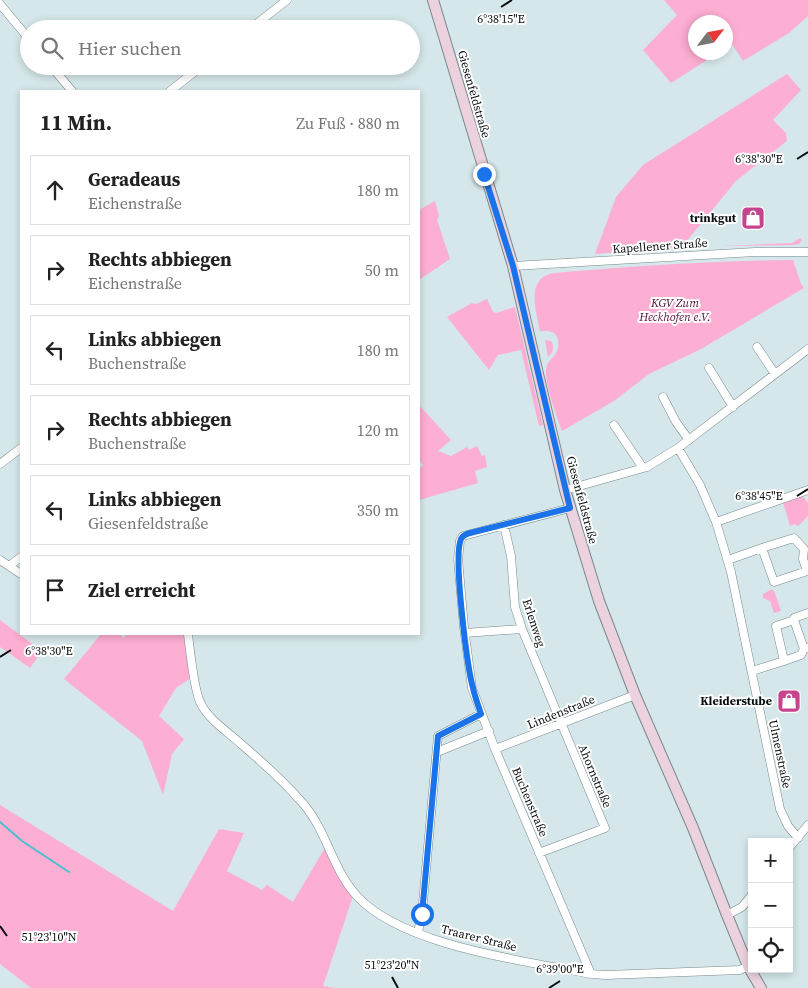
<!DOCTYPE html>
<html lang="de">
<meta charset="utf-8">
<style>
:root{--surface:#fff;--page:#f6f6f6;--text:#222;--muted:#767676;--line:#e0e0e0}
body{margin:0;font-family:"Source Serif 4",serif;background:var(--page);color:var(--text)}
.controls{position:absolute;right:15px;bottom:15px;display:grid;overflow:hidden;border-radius:0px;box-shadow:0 2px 8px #0003}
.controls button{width:45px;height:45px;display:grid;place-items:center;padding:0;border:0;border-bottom:1px solid var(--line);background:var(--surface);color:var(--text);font:25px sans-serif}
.compass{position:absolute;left:688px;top:15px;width:45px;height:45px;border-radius:50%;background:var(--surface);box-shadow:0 2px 8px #0003;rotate:58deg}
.stop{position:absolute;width:15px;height:15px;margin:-11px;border:4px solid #1a73e8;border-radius:50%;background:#fff}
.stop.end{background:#1a73e8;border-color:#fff;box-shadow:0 1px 5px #0008}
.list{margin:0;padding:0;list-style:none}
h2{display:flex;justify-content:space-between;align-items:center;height:65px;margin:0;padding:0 20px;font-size:21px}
h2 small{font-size:16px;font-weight:400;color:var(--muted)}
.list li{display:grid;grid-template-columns:32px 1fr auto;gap:15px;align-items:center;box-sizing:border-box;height:70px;margin:0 10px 10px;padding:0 10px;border:1px solid var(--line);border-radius:0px}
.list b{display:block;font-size:19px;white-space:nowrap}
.list p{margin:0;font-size:16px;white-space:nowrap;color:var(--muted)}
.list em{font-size:16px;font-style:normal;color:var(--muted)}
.icon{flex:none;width:28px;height:28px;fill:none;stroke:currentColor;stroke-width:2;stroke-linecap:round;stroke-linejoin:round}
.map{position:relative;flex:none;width:808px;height:988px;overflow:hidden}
.search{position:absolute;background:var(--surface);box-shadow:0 2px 8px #0003;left:20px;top:20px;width:400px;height:55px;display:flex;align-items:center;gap:12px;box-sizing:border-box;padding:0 18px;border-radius:28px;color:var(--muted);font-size:19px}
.panel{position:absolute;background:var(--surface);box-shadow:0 2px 8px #0003;left:20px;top:90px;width:400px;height:545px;border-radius:0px}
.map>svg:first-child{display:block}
.green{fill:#fdaed3}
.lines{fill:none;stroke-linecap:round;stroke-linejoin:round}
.stream{stroke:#4abed1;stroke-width:2}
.street-casing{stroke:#78898b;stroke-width:9}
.secondary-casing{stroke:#78898b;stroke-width:12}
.street{stroke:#fff;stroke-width:8}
.secondary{stroke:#ecd1de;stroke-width:10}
.route{stroke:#1a73e8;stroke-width:6}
.ticks{fill:none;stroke:#080e0f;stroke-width:2}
.labels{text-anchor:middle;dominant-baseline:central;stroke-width:4;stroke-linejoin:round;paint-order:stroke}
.street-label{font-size:12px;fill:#080e0f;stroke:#fff}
.poi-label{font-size:12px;font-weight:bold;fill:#080e0f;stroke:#fff;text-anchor:end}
.park-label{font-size:12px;font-style:italic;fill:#551038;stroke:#fff}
.ticks-label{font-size:12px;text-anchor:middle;fill:#080e0f;stroke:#fff;stroke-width:4;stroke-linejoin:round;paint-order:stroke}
</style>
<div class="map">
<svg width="808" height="988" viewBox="0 0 808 988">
<rect width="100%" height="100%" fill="#d5e7ea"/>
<!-- green -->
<path class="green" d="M664,0H808V16L789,33L743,61L732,44L726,48V22H696V52L718,53L671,83L643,50L677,15Z
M787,74L801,90L773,120L786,133L787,141L736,181L681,248L595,254L616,197L643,165Z
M435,201L439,216L437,220L450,259L419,280V210Z
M800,238L802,240L799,244L793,245L720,246L792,243Z
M793,260L801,284L804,288L701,349L649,374L614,401L562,431C557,417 545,385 546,371C546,358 561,357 558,340C556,330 549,331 540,331C536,311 525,278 554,273C634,266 713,261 793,260Z
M487,299L493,312L496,313L515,307L543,425L539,426L521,350L498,355L489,370L447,317L472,303L476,304Z
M545,340L551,341C555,346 553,353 548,357Z
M419,405L451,440L438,451L451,456L467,447L469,450L477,446L482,456L485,455L487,467L475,471L478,483L419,500V469L423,465L419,460Z
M802,495L808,503V516L798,526L795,524L790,526L783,502Z
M772,589L775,593L781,611L774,613L770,601L763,598V594Z
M0,620L42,651L30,668L0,647Z
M101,634H120L123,638L126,636L125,634H184L191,678L176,688L159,716L184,739L172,754L163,795L142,741L64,679Z
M0,805L173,911L219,829L244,833L227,871L262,890L267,885L293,902L326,846L353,896L323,986L335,988H31L0,964Z"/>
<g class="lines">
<!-- stream -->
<path class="stream" d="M0,822L22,841L69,872"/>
<!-- street casing -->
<g class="street-casing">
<path id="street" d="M0,4L29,39
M250,29L287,0
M51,66L72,91
M170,91L202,66
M513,266L755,252H808
M757,347L775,374
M709,368L733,407
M663,397L676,422L689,440
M614,425L643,468
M678,448L700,485L716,522L731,572L780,809L788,826L798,838
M0,464L21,448
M565,490L647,467L678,448L808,349
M570,508L463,536L460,541L458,559L464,627L472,688L495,749L591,974
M716,522L808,490
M504,525L511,556L515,607L522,629L605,828L539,853
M0,560L21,574
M728,560L762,548L774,582L807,571L803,559L804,549L794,538L762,548
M9,566L21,557
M794,620V618L808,613
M465,633L522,629
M188,634C190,650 194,692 201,704C209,720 228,732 241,744C261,761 281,779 299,799C327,828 331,868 357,896C402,946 526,961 591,974L606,975L740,970L748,966
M784,661L801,655L804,649
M752,671L784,661L776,626L794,620L804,649L808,648
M495,749L635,695
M437,752L489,731
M789,848L808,825
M727,915L742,907L752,895
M418,932L422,914L438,736L481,714"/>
</g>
<!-- secondary casing -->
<g class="secondary-casing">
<path id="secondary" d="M433,0L513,266L565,490L599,601L635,695L693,828L727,915L748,966L761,988"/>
</g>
<!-- street -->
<use href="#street" class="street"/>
<!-- secondary -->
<use href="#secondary" class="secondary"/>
</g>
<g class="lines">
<!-- route -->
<path class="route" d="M422,914L438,736L481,714C478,705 475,697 473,688C467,666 453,556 461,539C463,535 466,534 470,533L570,508L513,266L484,174"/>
</g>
<!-- ticks -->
<path class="ticks" d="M501,7L512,0M797,159L808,152M797,496L808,489M0,657L11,650M0,926L7,936M392,977L398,988M549,988L560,981"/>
<!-- icons -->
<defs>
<g id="shop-square" transform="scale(1.25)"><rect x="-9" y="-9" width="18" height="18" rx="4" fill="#c6448c" stroke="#fff"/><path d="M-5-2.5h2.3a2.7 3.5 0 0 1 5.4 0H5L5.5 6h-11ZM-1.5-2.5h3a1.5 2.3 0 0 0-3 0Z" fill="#fff"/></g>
</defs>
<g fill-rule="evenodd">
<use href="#shop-square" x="753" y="218"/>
<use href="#shop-square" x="789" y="701"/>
</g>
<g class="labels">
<!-- street labels -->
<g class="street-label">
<text transform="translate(474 94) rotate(74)">Giesenfeldstraße</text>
<text transform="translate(660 246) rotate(-4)">Kapellener Straße</text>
<text transform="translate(582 500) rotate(75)">Giesenfeldstraße</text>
<text transform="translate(534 623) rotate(72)">Erlenweg</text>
<text transform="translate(561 712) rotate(-22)">Lindenstraße</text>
<text transform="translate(780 754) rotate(78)">Ulmenstraße</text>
<text transform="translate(595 776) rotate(67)">Ahornstraße</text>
<text transform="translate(530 802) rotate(67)">Buchenstraße</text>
<text transform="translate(479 938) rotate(14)">Traarer Straße</text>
</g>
<!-- poi labels -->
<g class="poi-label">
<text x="736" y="218">trinkgut</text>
<text x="772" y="701">Kleiderstube</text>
</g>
<!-- park labels -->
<g class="park-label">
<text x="675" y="303">KGV Zum<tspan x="675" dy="14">Heckhofen e.V.</tspan></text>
</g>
</g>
<g class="ticks-label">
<text x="501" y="23">6°38'15"E</text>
<text x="759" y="163">6°38'30"E</text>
<text x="759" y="500">6°38'45"E</text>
<text x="49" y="655">6°38'30"E</text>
<text x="49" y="941">51°23'10"N</text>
<text x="392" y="969">51°23'20"N</text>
<text x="560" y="973">6°39'00"E</text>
</g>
</svg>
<div class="controls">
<button>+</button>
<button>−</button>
<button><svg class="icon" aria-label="locate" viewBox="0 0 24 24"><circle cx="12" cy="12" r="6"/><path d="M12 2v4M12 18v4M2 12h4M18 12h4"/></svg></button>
</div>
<svg class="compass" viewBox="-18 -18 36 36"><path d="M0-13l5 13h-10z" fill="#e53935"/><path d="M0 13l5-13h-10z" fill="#767676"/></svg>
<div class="stop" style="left:422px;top:914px"></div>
<div class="stop end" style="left:484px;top:174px"></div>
<div class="search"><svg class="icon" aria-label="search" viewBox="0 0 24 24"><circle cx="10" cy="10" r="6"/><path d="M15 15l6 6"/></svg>Hier suchen</div>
<section class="panel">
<h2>11 Min.<small>Zu Fuß · 880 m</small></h2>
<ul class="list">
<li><svg class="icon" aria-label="ahead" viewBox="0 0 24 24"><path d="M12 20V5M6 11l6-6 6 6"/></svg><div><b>Geradeaus</b><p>Eichenstraße</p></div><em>180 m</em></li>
<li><svg class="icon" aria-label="right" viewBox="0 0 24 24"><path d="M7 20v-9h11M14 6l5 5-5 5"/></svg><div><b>Rechts abbiegen</b><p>Eichenstraße</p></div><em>50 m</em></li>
<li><svg class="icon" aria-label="left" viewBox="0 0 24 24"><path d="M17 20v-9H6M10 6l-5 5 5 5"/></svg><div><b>Links abbiegen</b><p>Buchenstraße</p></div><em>180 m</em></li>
<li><svg class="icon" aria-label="right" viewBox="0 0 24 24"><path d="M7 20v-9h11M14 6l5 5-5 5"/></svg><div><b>Rechts abbiegen</b><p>Buchenstraße</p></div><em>120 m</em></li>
<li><svg class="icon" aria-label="left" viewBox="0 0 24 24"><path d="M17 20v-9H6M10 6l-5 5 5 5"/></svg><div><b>Links abbiegen</b><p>Giesenfeldstraße</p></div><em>350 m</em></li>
<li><svg class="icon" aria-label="arrive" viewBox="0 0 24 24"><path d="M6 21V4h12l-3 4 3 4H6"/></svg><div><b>Ziel erreicht</b></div></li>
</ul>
</section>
</div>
